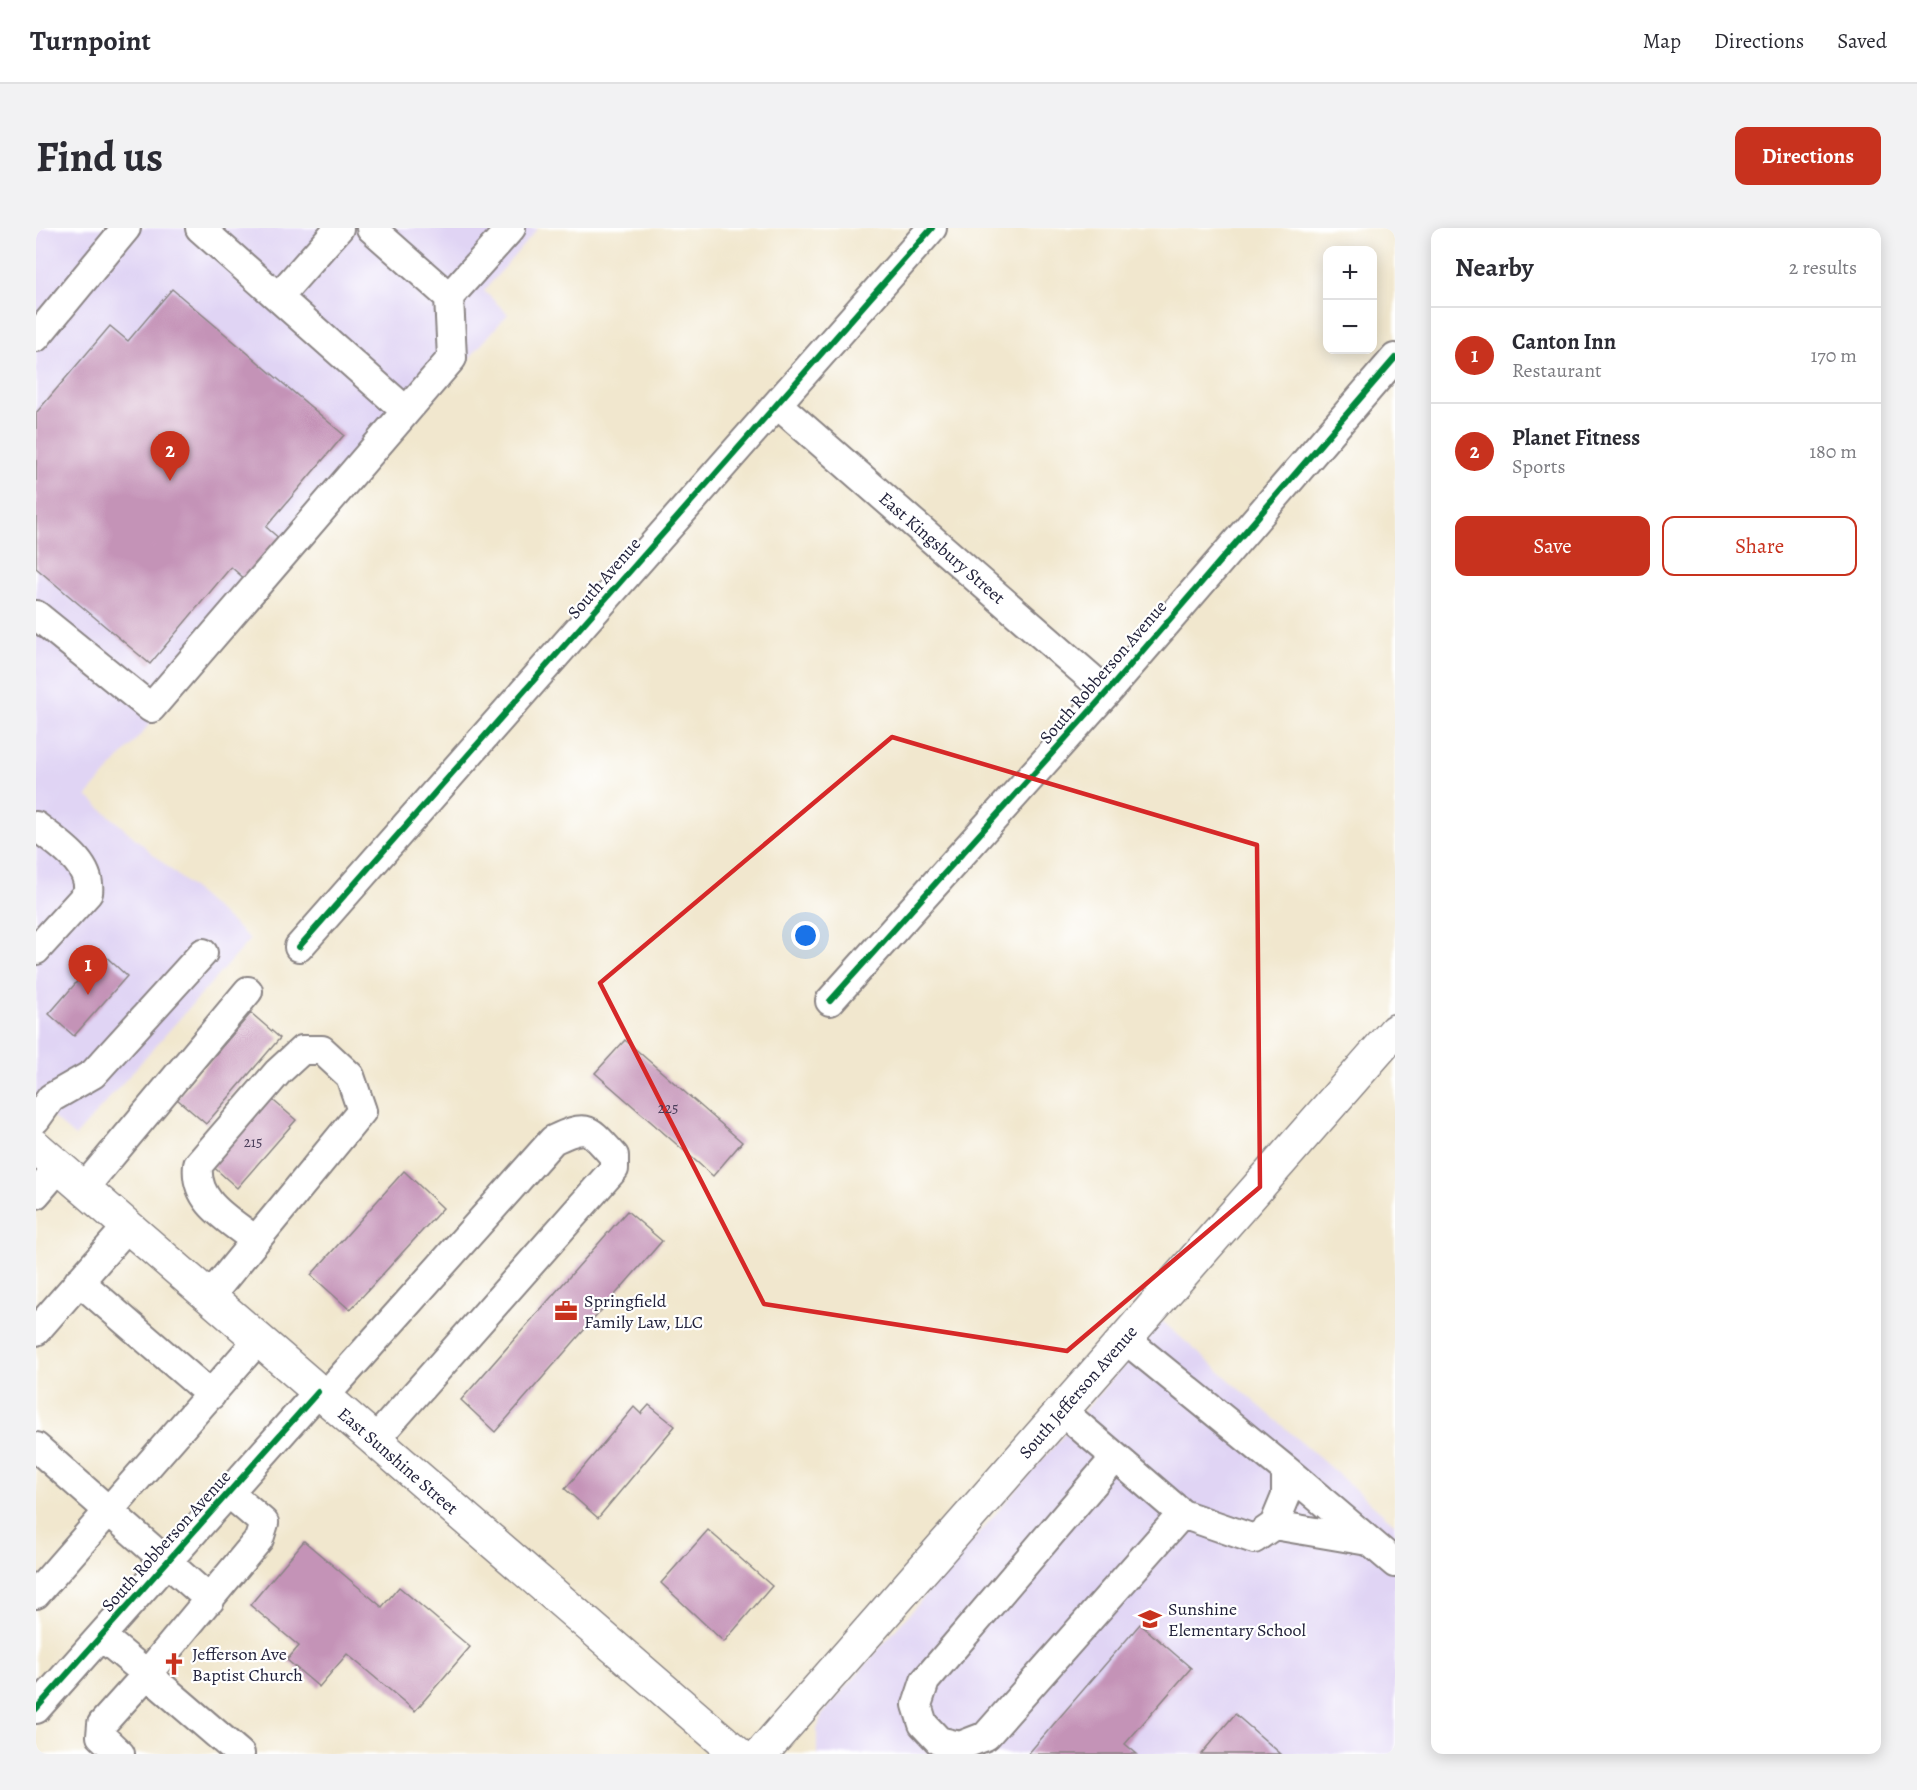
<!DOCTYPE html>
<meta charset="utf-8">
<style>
:root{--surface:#fff;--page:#f2f2f3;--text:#2b2b33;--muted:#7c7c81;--line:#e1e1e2;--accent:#c8321e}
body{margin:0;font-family:Alegreya,serif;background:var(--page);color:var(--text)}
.controls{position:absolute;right:18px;top:18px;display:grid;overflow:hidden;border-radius:12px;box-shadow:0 3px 15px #0003}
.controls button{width:54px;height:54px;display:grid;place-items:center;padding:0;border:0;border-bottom:2px solid var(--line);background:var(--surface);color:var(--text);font:30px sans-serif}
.you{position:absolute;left:770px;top:708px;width:21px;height:21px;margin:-15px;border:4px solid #fff;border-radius:50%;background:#1a73e8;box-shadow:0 0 0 9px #1a73e833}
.badge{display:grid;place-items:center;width:39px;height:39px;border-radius:50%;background:var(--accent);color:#fff;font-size:20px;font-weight:700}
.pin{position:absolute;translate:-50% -50px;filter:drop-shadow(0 2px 3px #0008)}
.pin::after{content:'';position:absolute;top:32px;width:21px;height:18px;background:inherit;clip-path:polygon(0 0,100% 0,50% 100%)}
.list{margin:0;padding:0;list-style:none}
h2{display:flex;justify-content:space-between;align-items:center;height:78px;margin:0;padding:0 24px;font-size:26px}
h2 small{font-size:20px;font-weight:400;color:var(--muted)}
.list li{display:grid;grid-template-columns:39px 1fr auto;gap:18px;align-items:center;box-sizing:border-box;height:96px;padding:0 24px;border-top:2px solid var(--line)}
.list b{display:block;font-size:22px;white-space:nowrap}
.list p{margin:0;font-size:20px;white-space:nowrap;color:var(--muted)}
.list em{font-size:20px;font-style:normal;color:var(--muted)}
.actions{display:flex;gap:12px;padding:18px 24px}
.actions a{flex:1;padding:14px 0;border:2px solid var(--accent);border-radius:12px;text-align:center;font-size:21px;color:var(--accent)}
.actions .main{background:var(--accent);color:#fff}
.map{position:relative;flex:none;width:1359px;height:1526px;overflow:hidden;border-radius:12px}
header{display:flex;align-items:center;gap:36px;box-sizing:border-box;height:84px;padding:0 30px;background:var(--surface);border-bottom:2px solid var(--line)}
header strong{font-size:28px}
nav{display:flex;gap:33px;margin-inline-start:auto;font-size:21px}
.intro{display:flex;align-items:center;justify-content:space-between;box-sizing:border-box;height:144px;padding:0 36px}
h1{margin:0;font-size:42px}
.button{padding:15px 27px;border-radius:12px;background:var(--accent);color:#fff;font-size:21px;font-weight:700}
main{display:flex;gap:36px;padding:0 36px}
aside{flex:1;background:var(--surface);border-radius:12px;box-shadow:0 3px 15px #0003}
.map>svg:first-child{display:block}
.built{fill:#e0d4f4}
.building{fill:#c493b7}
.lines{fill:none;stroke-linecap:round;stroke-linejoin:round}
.minor-casing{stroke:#8a8484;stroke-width:32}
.major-casing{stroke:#8a8484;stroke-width:36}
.minor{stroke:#fff;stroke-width:28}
.major{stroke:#fff;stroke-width:33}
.cycleway-casing{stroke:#fff;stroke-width:10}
.cycleway{stroke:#00873e;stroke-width:6}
.marked{fill:none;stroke:#d62828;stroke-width:4.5;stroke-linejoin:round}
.labels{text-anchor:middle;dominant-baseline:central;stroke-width:4.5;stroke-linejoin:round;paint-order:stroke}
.number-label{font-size:15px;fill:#4a3e5a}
.street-label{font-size:18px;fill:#22223b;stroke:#fff}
.poi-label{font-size:18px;fill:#22223b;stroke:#fff;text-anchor:start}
</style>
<header>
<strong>Turnpoint</strong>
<nav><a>Map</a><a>Directions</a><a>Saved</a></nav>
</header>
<div class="intro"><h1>Find us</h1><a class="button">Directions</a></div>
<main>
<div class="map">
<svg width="1359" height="1526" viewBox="0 0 1359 1526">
<rect width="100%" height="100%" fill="#fff"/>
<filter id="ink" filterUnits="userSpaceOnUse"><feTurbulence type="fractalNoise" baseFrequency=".0167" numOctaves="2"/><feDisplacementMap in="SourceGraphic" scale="12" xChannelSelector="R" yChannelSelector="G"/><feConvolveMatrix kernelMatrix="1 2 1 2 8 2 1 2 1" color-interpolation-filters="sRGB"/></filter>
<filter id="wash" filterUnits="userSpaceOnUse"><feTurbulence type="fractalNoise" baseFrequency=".008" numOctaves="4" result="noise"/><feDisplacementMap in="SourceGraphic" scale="24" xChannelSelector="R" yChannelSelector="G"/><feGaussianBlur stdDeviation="1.35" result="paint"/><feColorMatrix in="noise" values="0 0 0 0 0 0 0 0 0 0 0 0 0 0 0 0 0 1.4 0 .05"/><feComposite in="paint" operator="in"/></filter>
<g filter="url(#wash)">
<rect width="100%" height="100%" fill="#f1e7ce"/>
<!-- built -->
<path class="built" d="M0,0H502L448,63L472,86L51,568L214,711L39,909L0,875Z
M1126,1093L1359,1296V1526H781V1502L786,1487Z"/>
<g id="blocks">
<!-- building -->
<path class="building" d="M136,61L308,207L230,299L245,312L210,352L195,339L114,436L0,340V185L74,98L92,113Z
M66,725L91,748L38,808L13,786Z
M215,785L244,810L170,896L141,871Z
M589,812L706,914L677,948L559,845Z
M232,868L260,892L201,960L173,935Z
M368,943L407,980L314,1082L275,1047Z
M591,983L626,1013L459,1204L425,1172Z
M613,1177L639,1198L562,1290L529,1261L598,1179L605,1186Z
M672,1302L736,1358L688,1414L625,1355Z
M268,1313L346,1379L363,1359L434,1419L379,1483L311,1426L283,1459L251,1432L263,1418L214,1377Z
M1104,1396L1155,1440L1089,1516L1101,1526H992Z
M1199,1486L1245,1526H1165Z"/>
</g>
</g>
<g filter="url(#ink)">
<use href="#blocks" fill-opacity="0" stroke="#8a8484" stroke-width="1.5"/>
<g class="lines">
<!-- minor casing -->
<g class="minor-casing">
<path id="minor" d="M164,0L370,183
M335,0L413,69
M242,69L303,0
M0,109L90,0
M741,176L1071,464
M0,387L115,480L416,130L413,69L475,0
M0,598C21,615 56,635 52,665L0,722
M263,719L896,0
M794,773L1071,464L1359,130
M0,891L15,870L57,846L167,725
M48,960L212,763
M0,966L24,938
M43,1053L175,1167
M174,1068L326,883L314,848L286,822H266L242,844L162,937C158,974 192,991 218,1011
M0,1103L92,998
M1089,1111L1250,1242L1359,1335
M288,1169L517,912C553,895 552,900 578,928V941L338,1213
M1026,1183L1146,1286L1218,1311L1238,1297L1250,1268V1242
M0,1219L174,1372
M1079,1230L889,1453L881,1477L887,1496L903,1513L924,1518L950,1508L1146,1286
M1238,1297L1332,1313
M0,1366L222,1112
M65,1408L111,1446L223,1311L228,1295L193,1265
M0,1481L282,1164
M84,1526L65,1508L66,1496L111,1446L204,1526"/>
</g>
<!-- major casing -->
<g class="major-casing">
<path id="major" d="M0,919L702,1526
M725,1526L1359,803"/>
</g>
<!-- minor -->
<use href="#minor" class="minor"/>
<!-- major -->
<use href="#major" class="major"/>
<!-- cycleway casing -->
<g class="cycleway-casing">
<path id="cycleway" d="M263,719L896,0
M794,773L1071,464L1359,130
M0,1481L282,1164"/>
</g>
<!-- cycleway -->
<use href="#cycleway" class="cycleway"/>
</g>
</g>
<!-- marked area -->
<path class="marked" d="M856,509L1221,617L1224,959L1031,1123L728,1076L564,755Z"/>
<!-- icons -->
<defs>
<g id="office-bare" transform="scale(1.8)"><path d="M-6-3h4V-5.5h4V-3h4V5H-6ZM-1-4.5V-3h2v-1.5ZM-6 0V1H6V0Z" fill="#c8321e" stroke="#fff" stroke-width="2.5" paint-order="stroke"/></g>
<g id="school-bare" transform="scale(1.8)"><path d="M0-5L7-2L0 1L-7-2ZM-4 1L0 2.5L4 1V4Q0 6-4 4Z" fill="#c8321e" stroke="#fff" stroke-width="2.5" paint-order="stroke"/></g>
<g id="church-bare" transform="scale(1.8)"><path d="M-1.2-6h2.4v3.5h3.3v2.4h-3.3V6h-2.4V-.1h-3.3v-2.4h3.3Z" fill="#c8321e" stroke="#fff" stroke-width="2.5" paint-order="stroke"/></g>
</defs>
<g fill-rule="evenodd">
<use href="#office-bare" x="530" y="1083"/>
<use href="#school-bare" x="1114" y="1391"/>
<use href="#church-bare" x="138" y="1436"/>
</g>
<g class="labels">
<!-- number labels -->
<g class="number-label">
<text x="632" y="880">225</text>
<text x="217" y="914">215</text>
</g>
<!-- street labels -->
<g class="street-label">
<text transform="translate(906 320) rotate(41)">East Kingsbury Street</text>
<text transform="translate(568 350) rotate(-49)">South Avenue</text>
<text transform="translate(1067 444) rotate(-49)">South Robberson Avenue</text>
<text transform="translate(1042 1164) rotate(-49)">South Jefferson Avenue</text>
<text transform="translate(362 1233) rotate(41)">East Sunshine Street</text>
<text transform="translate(130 1313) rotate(-48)">South Robberson Avenue</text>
</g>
<!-- poi labels -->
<g class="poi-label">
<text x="548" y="1073">Springfield<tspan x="548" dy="21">Family Law, LLC</tspan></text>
<text x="1132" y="1381">Sunshine<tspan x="1132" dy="21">Elementary School</tspan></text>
<text x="156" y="1426">Jefferson Ave<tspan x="156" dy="21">Baptist Church</tspan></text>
</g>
</g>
</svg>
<div class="controls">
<button>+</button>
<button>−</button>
</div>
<div class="you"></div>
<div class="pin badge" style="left:52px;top:767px">1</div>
<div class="pin badge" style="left:134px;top:253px">2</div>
</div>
<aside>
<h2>Nearby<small>2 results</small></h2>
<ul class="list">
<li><span class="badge">1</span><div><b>Canton Inn</b><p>Restaurant</p></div><em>170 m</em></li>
<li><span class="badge">2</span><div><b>Planet Fitness</b><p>Sports</p></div><em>180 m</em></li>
</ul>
<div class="actions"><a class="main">Save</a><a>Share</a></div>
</aside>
</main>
